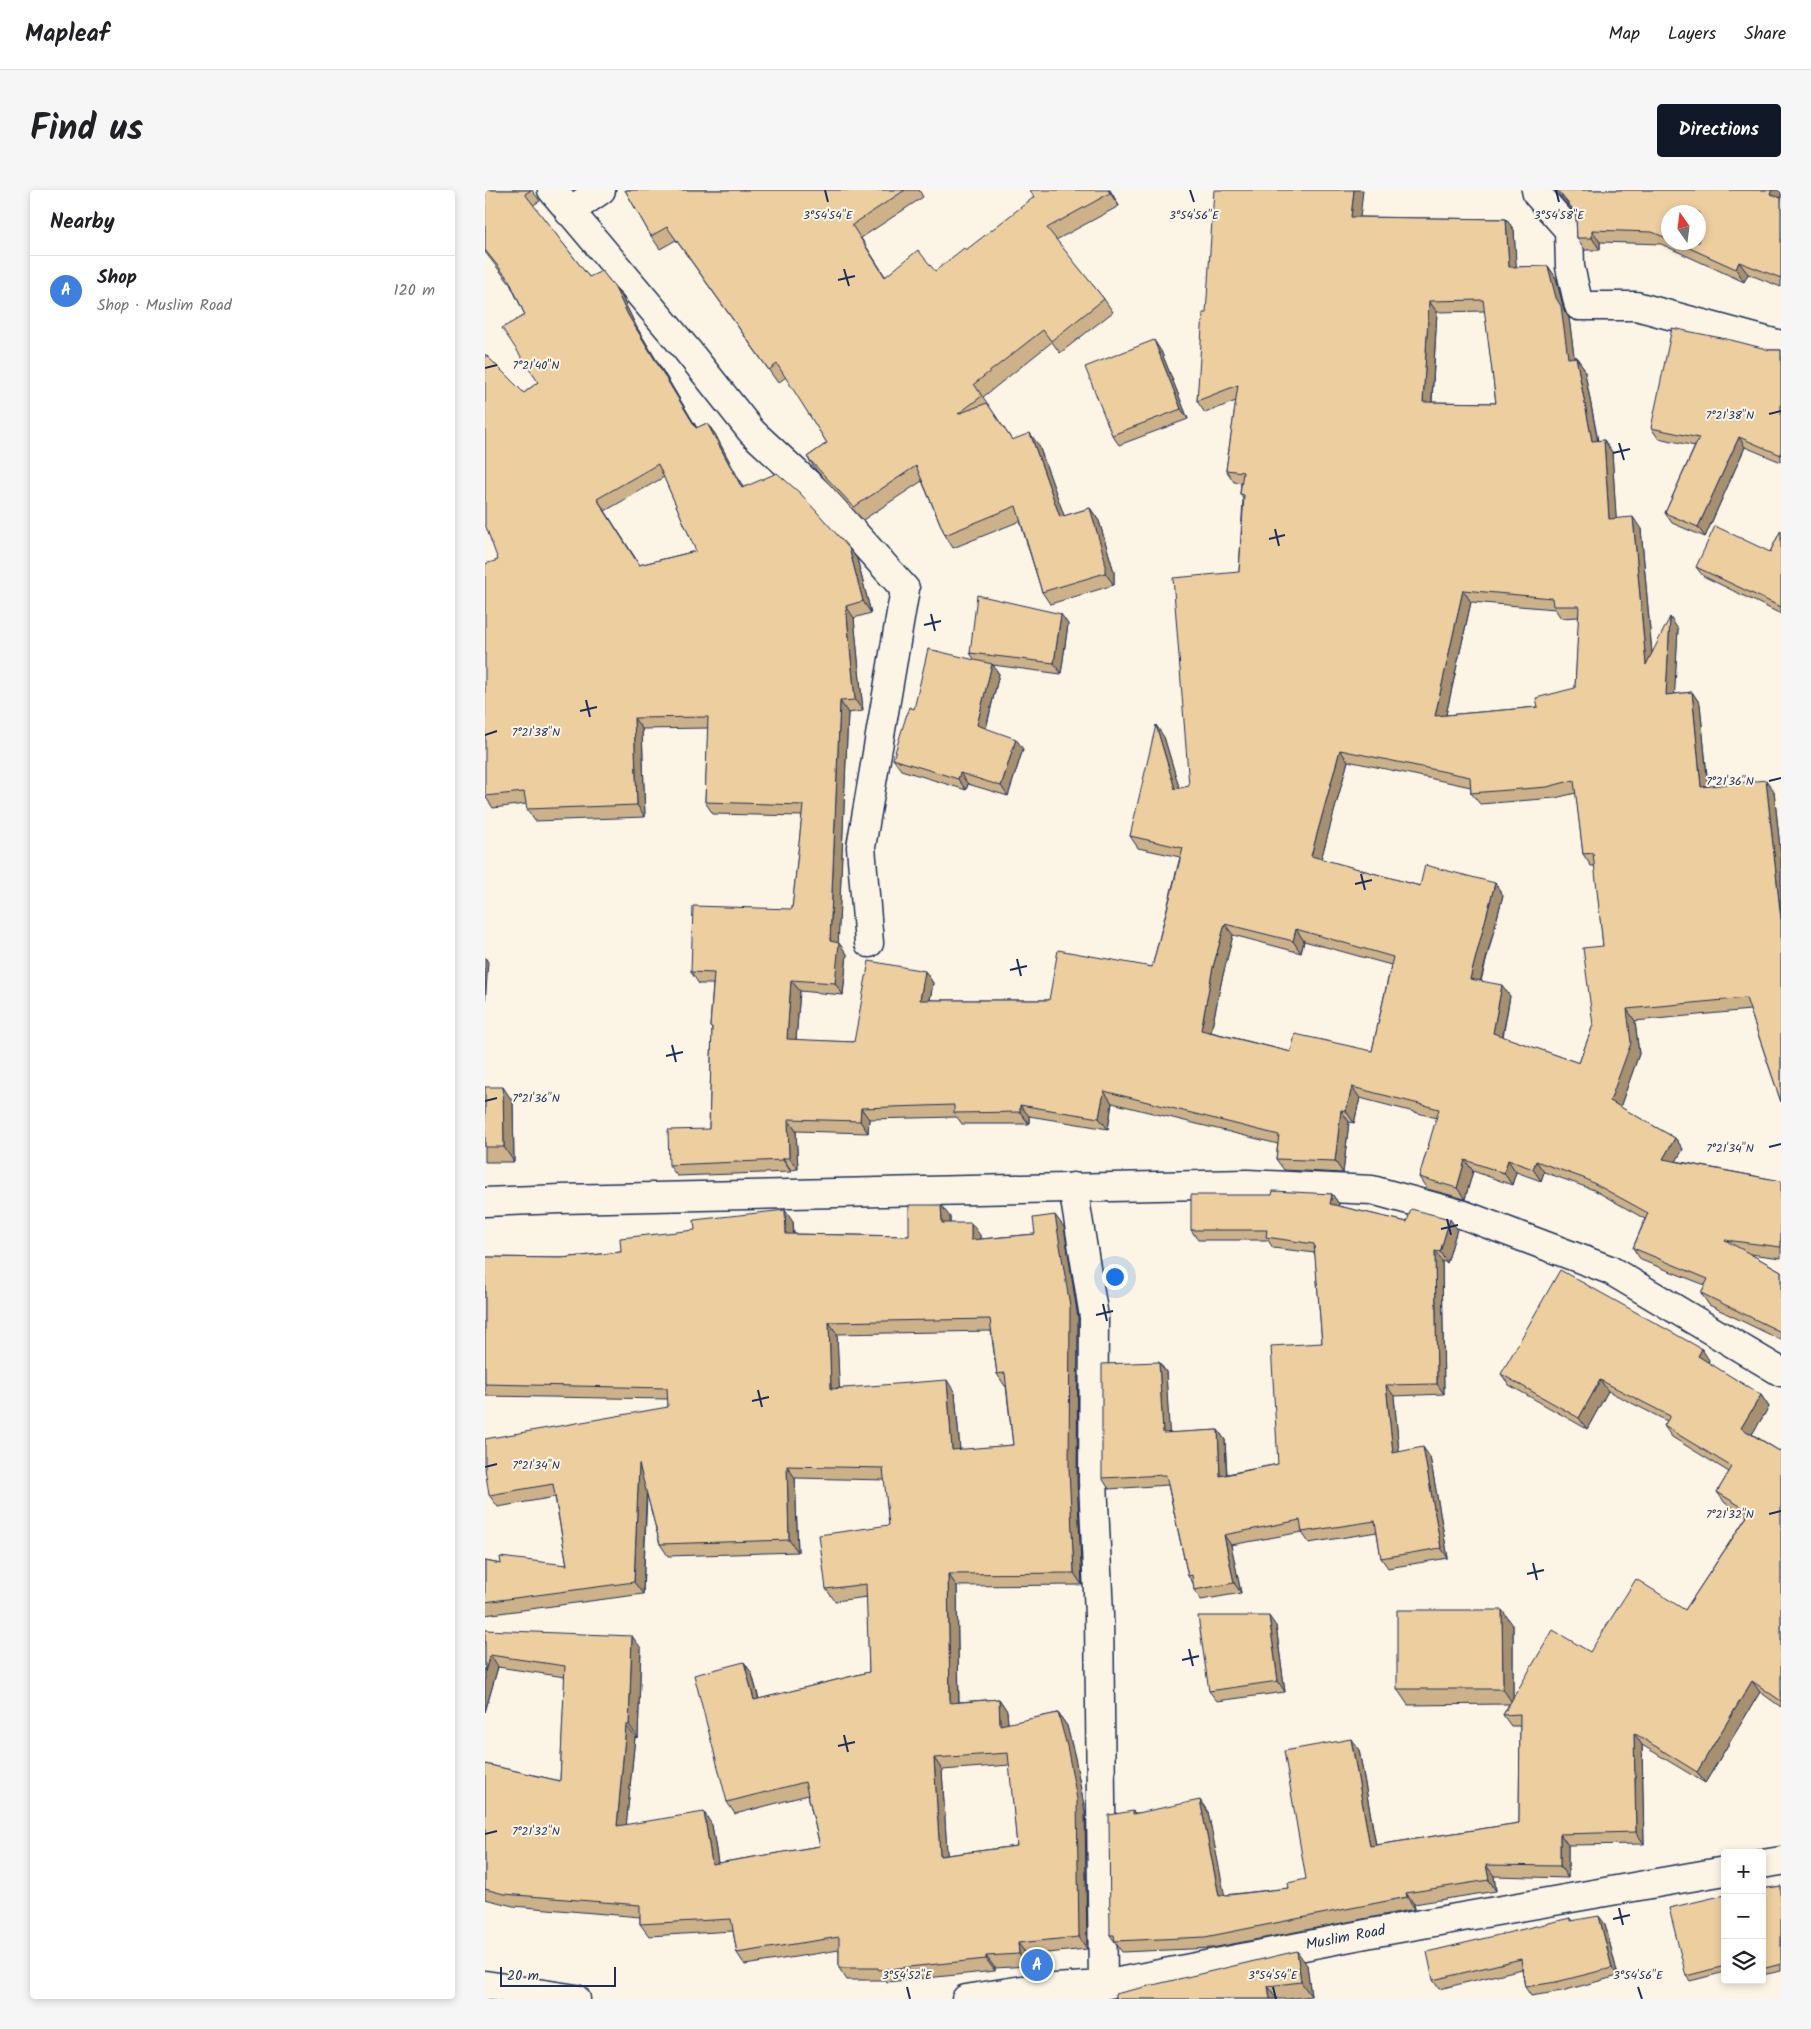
<!DOCTYPE html>
<meta charset="utf-8">
<style>
:root{--surface:#fff;--page:#f6f6f6;--text:#202124;--muted:#757577;--line:#e0e0e0;--accent:#111827}
body{margin:0;font-family:Kalam,sans-serif;background:var(--page);color:var(--text)}
.controls{position:absolute;right:15px;bottom:15px;display:grid;overflow:hidden;border-radius:5px;box-shadow:0 2px 8px #0003}
.controls button{width:45px;height:45px;display:grid;place-items:center;padding:0;border:0;border-bottom:1px solid var(--line);background:var(--surface);color:var(--text);font:25px sans-serif}
.compass{position:absolute;left:1176px;top:15px;width:45px;height:45px;border-radius:50%;background:var(--surface);box-shadow:0 2px 8px #0003;rotate:346deg}
.scale{position:absolute;left:15px;bottom:12px;width:116px;box-sizing:border-box;padding-left:5px;border:2px solid #1b2f5e;border-top:0;font-size:14px;line-height:18px;white-space:nowrap;color:#1b2f5e;-webkit-text-stroke:4px #fcf5e5;paint-order:stroke}
.you{position:absolute;left:629px;top:1086px;width:18px;height:18px;margin:-12px;border:4px solid #fff;border-radius:50%;background:#1a73e8;box-shadow:0 0 0 8px #1a73e833}
.badge{display:grid;place-items:center;width:32px;height:32px;border-radius:50%;background:var(--accent);color:#fff;font-size:16px;font-weight:700}
.pin{position:absolute;translate:-50% -50%;border:2px solid #fff;box-shadow:0 1px 5px #0006}
.list{margin:0;padding:0;list-style:none}
h2{display:flex;justify-content:space-between;align-items:center;height:65px;margin:0;padding:0 20px;font-size:21px}
h2 small{font-size:16px;font-weight:400;color:var(--muted)}
.list li{display:grid;grid-template-columns:32px 1fr auto;gap:15px;align-items:center;box-sizing:border-box;height:70px;padding:0 20px;border-top:1px solid var(--line)}
.list b{display:block;font-size:19px;white-space:nowrap}
.list p{margin:0;font-size:16px;white-space:nowrap;color:var(--muted)}
.list em{font-size:16px;font-style:normal;color:var(--muted)}
.icon{flex:none;width:28px;height:28px;fill:none;stroke:currentColor;stroke-width:2;stroke-linecap:round;stroke-linejoin:round}
.map{position:relative;flex:none;width:1296px;height:1809px;overflow:hidden;border-radius:5px}
header{display:flex;align-items:center;gap:30px;box-sizing:border-box;height:70px;padding:0 25px;background:var(--surface);border-bottom:1px solid var(--line)}
header strong{font-size:24px}
nav{display:flex;gap:28px;margin-inline-start:auto;font-size:18px}
.intro{display:flex;align-items:center;justify-content:space-between;box-sizing:border-box;height:120px;padding:0 30px}
h1{margin:0;font-size:35px}
.button{padding:12px 22px;border-radius:5px;background:var(--accent);color:#fff;font-size:18px;font-weight:700}
main{display:flex;gap:30px;padding:0 30px}
aside{flex:1;background:var(--surface);border-radius:5px;box-shadow:0 2px 8px #0003}
.map>svg:first-child{display:block}
.lines{fill:none;stroke-linecap:round;stroke-linejoin:round}
.street-casing{stroke:#1b2f5e;stroke-width:31}
.secondary-casing{stroke:#1b2f5e;stroke-width:31}
.street{stroke:#fcf5e5;stroke-width:28}
.secondary{stroke:#fcf5e5;stroke-width:28}
.wall{fill:#ccb189;stroke:#1b2f5e;fill-rule:evenodd}
.shaded-wall{fill:#a6906f;stroke:#1b2f5e}
.building{fill:#edce9f;stroke:#1b2f5e;fill-rule:evenodd}
.ticks{fill:none;stroke:#1b2f5e;stroke-width:2}
.labels{text-anchor:middle;dominant-baseline:central;stroke-width:4;stroke-linejoin:round;paint-order:stroke}
.street-label{font-size:15px;fill:#1b2f5e;stroke:#fcf5e5}
.ticks-label{font-size:12px;text-anchor:middle;fill:#1b2f5e;stroke:#fcf5e5;stroke-width:4;stroke-linejoin:round;paint-order:stroke}
</style>
<header>
<strong>Mapleaf</strong>
<nav><a>Map</a><a>Layers</a><a>Share</a></nav>
</header>
<div class="intro"><h1>Find us</h1><a class="button">Directions</a></div>
<main>
<aside>
<h2>Nearby<small></small></h2>
<ul class="list">
<li><span class="badge" style="background:#3f7fe0">A</span><div><b>Shop</b><p>Shop · Muslim Road</p></div><em>120 m</em></li>
</ul>
</aside>
<div class="map">
<svg width="1296" height="1809" viewBox="0 0 1296 1809">
<rect width="100%" height="100%" fill="#fcf5e5"/>
<filter id="ink" filterUnits="userSpaceOnUse"><feTurbulence type="fractalNoise" baseFrequency=".02" numOctaves="2"/><feDisplacementMap in="SourceGraphic" scale="10" xChannelSelector="R" yChannelSelector="G"/><feConvolveMatrix kernelMatrix="1 2 1 2 8 2 1 2 1" color-interpolation-filters="sRGB"/></filter>
<g filter="url(#ink)">
<g class="lines">
<!-- street casing -->
<g class="street-casing">
<path id="street" d="M67,0L202,160L267,242L334,304L420,399L376,657L384,753
M1051,0L1052,4L1084,40L1085,77L1094,116H1151L1296,155
M84,22L116,0
M588,997L609,1127L608,1291L614,1425L618,1795"/>
</g>
<!-- secondary casing -->
<g class="secondary-casing">
<g id="secondary">
<path d="M0,1012L76,1009L762,994L887,1000L979,1025L1125,1080L1296,1182"/>
<path d="M1277,1674L1296,1671"/>
<path d="M0,1795L91,1809"/>
<path id="s1" d="M481,1809L537,1800L618,1795L886,1743L1240,1681"/>
</g>
</g>
<!-- street -->
<use href="#street" class="street"/>
<!-- secondary -->
<use href="#secondary" class="secondary"/>
</g>
<!-- wall -->
<path class="wall" d="M0,0H47L55,11L48,15L104,87L137,107L151,136L212,238L222,233L230,244L258,298L364,358L372,369L386,423L369,428L378,521L363,523L353,753L362,764L358,805L315,801L311,850L369,852L440,781L448,793L445,810H564L667,777L695,667L653,658L645,646L679,547L694,598L704,596L754,382L758,309L755,304L756,293L749,292L741,280L751,211L720,223L712,211L721,123L875,27L1021,29L1029,40L1031,77L1063,76L1071,88L1079,120L1084,128L1089,167H1091L1099,178L1113,251L1119,250L1127,262L1131,329L1156,339L1167,463L1193,439L1189,504L1207,502L1215,514L1223,596L1289,601L1296,667V912L1265,820L1150,831L1154,864L1135,917L1190,948L1198,959L1191,971L1296,991V1068L1265,1064L1296,1081V1150L1224,1115L1216,1103L1220,1095L1156,1070L1148,1058L1160,1029L1109,1000L1059,982L1056,991L1031,982L1027,995L988,981L980,1009L942,999L934,987L952,928L875,908L869,933L864,932L858,983L799,980L791,969L793,954L627,913L623,939L544,926V934H477L472,927L384,929L383,943L311,941L313,979L306,980V982L192,986L184,975L224,939L227,839L225,837L228,794H214L206,782L307,719L317,626L228,624L220,612L223,538L157,539L160,627L50,631L42,619L41,614L8,618L0,606L13,370L39,203L53,192L40,125L25,94L0,62ZM1000,121L1011,213L947,212L952,122ZM179,287L211,361L154,375L120,321ZM986,412L1070,419L1076,428L1094,427L1090,498L1053,517L961,525ZM863,571L986,597V603L995,614L1070,608L1091,603L1098,664L1106,676H1110L1118,756L1108,835L1094,873L1018,847L1025,806L996,791L1018,705L935,696L836,669ZM748,745L816,763L819,751L906,775L887,861L806,862L726,842L737,789Z
M140,0H434L438,7L376,48L400,86L450,81L481,60L625,0L634,16L571,50L619,109L628,122L575,163L567,152L498,207L527,250L554,256L579,326L605,318L614,331L629,382V395L565,414L557,402L535,331L468,358L460,345L437,291L378,330L331,280L322,267L342,253L301,187L293,193L191,50L175,59L166,46Z
M1070,0H1296V97L1263,84L1259,92L1176,54L1115,52V60H1100L1092,48L1091,27L1089,22ZM1184,22L1214,52H1184Z
M1285,160H1296V272L1260,257L1220,347L1187,333L1180,323L1210,256L1173,248L1166,238Z
M676,161L703,229L634,255L627,245Z
M1296,340V424L1218,386L1211,377L1285,362Z
M583,434L576,484L508,475L514,484L501,539L538,559L523,606L483,594L481,600L416,580L408,569L429,519L489,469L485,463Z
M0,897L28,912L29,972H0Z
M847,1004L854,1014L853,1016L922,1032L972,1039L962,1073L957,1071L959,1204L909,1206L914,1262L945,1267L963,1368L903,1378L896,1368L892,1342L824,1353L817,1342L746,1355L756,1403L716,1410L709,1400L708,1393L703,1386L683,1295L624,1299L617,1288L674,1172L681,1182L684,1243L733,1240L740,1250L742,1284L793,1274L837,1153L830,1063L788,1058L783,1050H713L706,1040L787,1005Z
M465,1027V1033L495,1045V1049L550,1044L579,1037L593,1128L592,1291L597,1395L472,1396L474,1512L514,1509L522,1521L523,1534L573,1523L582,1536L590,1568L600,1621L602,1759L542,1765V1776L510,1778V1781L402,1792L401,1790H362L354,1778V1760L260,1775L252,1763L248,1741L164,1746L155,1734V1727L28,1716L0,1709V1574L75,1591L80,1487L13,1477L0,1522V1440L156,1458L153,1548L150,1547L141,1635H227L233,1673L335,1656L323,1605L250,1624L242,1612L259,1472L267,1484L274,1509L384,1482L382,1407L350,1411L341,1399L404,1335L400,1290L310,1288L313,1362L183,1366L175,1354L162,1304L158,1404L0,1425V1371L16,1374L82,1375L70,1307L13,1317L4,1305L183,1217V1209L0,1206V1067L76,1068L136,1062L308,1032L309,1044L424,1046ZM506,1141L512,1184L520,1196H521L528,1255L475,1260L470,1203L354,1198L352,1144ZM525,1575L532,1656L462,1665L457,1580Z
M1224,1170L1223,1173L1276,1205L1284,1217L1267,1244L1296,1262V1517L1275,1502L1220,1593L1157,1555L1159,1654L1083,1655V1688L1009,1686L1011,1701L929,1714L930,1719L727,1758L637,1762L625,1745L648,1621L650,1623L723,1622L739,1705L804,1698L821,1689L874,1560L891,1655L1034,1633L1035,1536H1026L1018,1525L1024,1514L923,1515L912,1499L1028,1435V1508L1105,1462L1200,1420L1262,1326L1240,1313L1232,1302L1244,1282L1187,1247L1179,1236L1182,1231L1123,1201L1102,1239L1024,1195L1016,1184Z
M791,1436L800,1502L732,1511L724,1501Z
M1296,1696V1781L1277,1785V1699Z
M1240,1705V1782L1205,1791L1201,1786Z
M1085,1728L1087,1731L1120,1734L1133,1786L1077,1801L1046,1806L1040,1797L1037,1779L954,1799L948,1790Z
M822,1775L826,1806L801,1809H632Z"/>
<!-- shaded-wall -->
<path class="shaded-wall" d="M623,0H625L634,16L625,3Z
M869,0H878L874,38L866,27Z
M1287,0H1296V11L1285,4Z
M1021,29L1029,40L1032,88L1024,77Z
M1107,40L1115,52V60L1107,48Z
M1254,72L1263,84L1259,92L1251,79Z
M1063,76L1071,88L1079,120L1084,128L1091,180L1083,168Z
M129,96L137,107L151,136L219,250L211,238L143,125Z
M944,111L952,122L946,223L938,212Z
M669,150L676,161L703,229L696,219Z
M1091,167L1099,178L1115,263L1107,251Z
M222,233L230,244L265,310L257,298Z
M545,243L554,256L584,339L575,327Z
M1254,247L1260,257L1220,347L1213,337Z
M1119,250L1127,262L1132,341L1124,329Z
M112,309L120,321L162,386L154,375Z
M605,318L614,331L629,382V395L620,383Z
M1148,327L1156,339L1169,487L1161,475Z
M364,358L372,369L386,423L378,411Z
M978,400L986,412L958,538L950,526Z
M361,416L369,428L378,521L370,510Z
M576,424L583,434L576,484L569,473Z
M1185,427L1193,439L1189,516L1181,505Z
M507,474L514,484L499,546L492,535Z
M1207,502L1215,514L1224,608L1216,597Z
M355,511L363,523L353,759L354,753L362,764L358,805L350,793L345,751Z
M149,528L157,539L160,627L152,615Z
M671,535L679,547L698,610L690,599Z
M531,549L538,559L523,606L516,596Z
M855,560L863,571L834,677L826,666Z
M475,583L483,594L481,600L473,589Z
M1281,590L1289,601L1296,667V730Z
M1010,693L1018,705L993,800L985,789Z
M740,734L748,745L737,789L724,851L716,840L728,777Z
M811,739L819,751L816,763L808,751Z
M0,767L3,772L0,816Z
M440,781L448,793L443,821L435,810Z
M306,790L315,801L310,861L302,849Z
M1017,795L1025,806L1016,855L1008,843Z
M1142,819L1150,831L1154,864L1133,923L1125,911Z
M18,897L28,912L29,972L19,957Z
M867,897L875,908L869,933L861,921Z
M619,901L627,913L623,939L614,928Z
M535,915L544,926V934L535,922Z
M376,918L384,929L383,943L375,931Z
M856,920L864,932L858,983L850,971Z
M303,929L311,941L313,979L304,968Z
M1190,948L1198,959L1186,981L1178,969Z
M298,968L306,980V982L298,970Z
M980,970L988,981L980,1009L972,998Z
M1023,970L1031,982L1027,995L1019,983Z
M1051,971L1059,982L1056,991L1048,979Z
M847,1004L854,1014L852,1024L845,1014Z
M456,1015L465,1027V1045L457,1033Z
M300,1020L308,1032L309,1056L301,1044Z
M570,1025L579,1037L593,1128L592,1291L597,1395L589,1383Z
M965,1029L972,1039L962,1073L955,1062Z
M486,1033L495,1045V1062L486,1050Z
M950,1061L957,1071L959,1204L952,1194Z
M344,1132L352,1144L355,1211L346,1199Z
M1217,1159L1224,1170L1221,1178L1213,1166Z
M674,1172L681,1182L685,1253L678,1243Z
M462,1190L470,1203L476,1273L467,1260Z
M1115,1190L1123,1201L1102,1239L1094,1228Z
M901,1195L909,1206L915,1273L908,1263Z
M1276,1205L1284,1217L1264,1249L1256,1238Z
M733,1240L740,1250L742,1296L735,1286Z
M938,1257L945,1267L963,1368L956,1358Z
M154,1274L162,1286L158,1404L149,1392Z
M302,1276L310,1288L313,1362L304,1350Z
M739,1345L746,1355L756,1403L749,1393Z
M463,1384L472,1396L474,1525L465,1513Z
M1017,1420L1028,1435V1514L1018,1499Z
M784,1426L791,1436L800,1502L793,1491Z
M147,1446L156,1458L153,1548L144,1535Z
M5,1465L13,1477L0,1522V1481Z
M259,1472L267,1484L277,1522L269,1510Z
M1267,1491L1275,1502L1220,1593L1212,1582Z
M514,1509L522,1521L524,1547L515,1535Z
M573,1523L582,1536L590,1568L600,1621L602,1759L594,1747Z
M141,1535L150,1547L140,1648L132,1636Z
M1149,1543L1157,1555L1159,1654L1151,1642Z
M866,1549L874,1560L893,1667L885,1656Z
M449,1568L457,1580L463,1678L455,1666Z
M715,1610L723,1622L742,1717L734,1706Z
M219,1622L227,1635L235,1686L227,1674Z
M1075,1644L1083,1655V1688L1075,1676Z
M1001,1675L1009,1686L1011,1701L1004,1690Z
M921,1703L929,1714L930,1719L922,1707Z
M1114,1726L1120,1734L1133,1786L1127,1778Z
M533,1753L542,1765V1776L534,1764Z
M812,1761L822,1775L826,1806L816,1792Z
M501,1766L510,1778V1781L501,1769Z
M783,1796L792,1809H785Z"/>
<!-- building -->
<path class="building" d="M0,0H46L40,4L104,87L117,81L129,96L143,125L211,238L222,233L257,298L292,283L315,303L364,358L378,411L361,416L370,510L355,511L345,751L354,753L350,793L306,790L302,849L369,852L384,771L440,781L435,810H564L573,760L667,777L698,658L645,646L671,535L690,599L704,596L688,388L754,382L759,305L755,304L758,282L741,280L753,195L712,211L718,123H721L729,0H869L866,27L1021,29L1024,77L1063,76L1071,108L1076,116L1083,168L1091,167L1107,251L1119,250L1124,329L1148,327L1161,475L1185,427L1181,505L1207,502L1216,597L1281,590L1296,730V912L1261,808L1142,819L1146,853L1125,911L1190,948L1178,969L1296,991V1057L1240,1050L1296,1081V1142L1216,1103L1223,1089L1148,1058L1163,1023L1101,989L1051,971L1048,979L1023,970L1019,983L980,970L972,998L934,987L954,919L867,897L861,921L856,920L850,971L791,969L794,945L619,901L614,928L535,915V922L469,923V915L376,918L375,931L303,929L304,968H298V970L184,975L183,940L224,939L227,837H225L229,783L206,782L208,716L307,719L318,615L220,612L223,527L149,528L152,615L42,619L39,602L0,606V374L13,370L0,334V164L39,203L53,192L17,138L40,125L24,90L0,60ZM998,110L1011,213L938,212L944,111ZM173,274L211,361L154,375L112,309ZM978,400L1067,408L1068,416H1094L1090,498L1051,508L1053,517L950,526ZM855,560L985,587L986,603L1062,597L1089,590L1098,664L1108,663L1118,756L1098,758L1108,835L1094,873L1008,843L1017,795L985,789L1010,693L940,675L935,696L826,666ZM740,734L808,751L811,739L908,767L887,861L810,844L806,862L716,840L728,777Z
M140,0H420L367,35L400,87L433,60L450,81L479,58L481,60L549,7L545,0H623L625,3L562,38L619,109L566,151L558,140L489,194L497,206L473,224L502,213L527,250L545,243L575,327L605,318L620,370V383L557,402L531,316L460,345L431,276L369,317L322,267L342,253L292,174L284,180L182,37L166,46Z
M1072,0H1287L1285,4L1296,8V88L1254,72L1251,79L1191,52H1214V22H1184V49L1167,42L1107,40V48H1092L1091,27L1087,18Z
M1187,138L1246,150L1285,160H1296V265L1254,247L1213,337L1180,323L1214,248L1166,238Z
M669,150L696,219L627,245L600,177Z
M1230,336L1285,362L1296,340V417L1211,377Z
M492,405L576,424L569,473L485,463Z
M443,459L507,474L492,535L531,549L516,596L475,583L473,589L408,569L424,517L429,519Z
M0,897H18L19,957H0Z
M788,1001L847,1004L845,1014L922,1032L926,1019L965,1029L955,1062L950,1061L952,1194L901,1195L908,1263L938,1257L956,1358L896,1368L890,1331L817,1342L815,1330L739,1345L749,1393L709,1400L707,1385L703,1386L681,1285L617,1288V1174L674,1172L678,1243L733,1240L735,1286L793,1274L786,1156L837,1153L829,1054L781,1047L782,1040H706V1005H787Z
M424,1015H456L457,1033H486V1050L550,1044L548,1028L570,1025L585,1116L584,1279L589,1383L463,1384L465,1513L514,1509L515,1535L573,1523L582,1556L592,1609L594,1747L533,1753L534,1764L501,1766V1769L394,1780L393,1778H354V1747L252,1763L246,1729L155,1734V1715L19,1704L0,1699V1574L75,1591L80,1476L5,1465L0,1481V1440L147,1446L144,1535H141L132,1636L219,1622L227,1674L335,1656L320,1592L242,1612L209,1485L259,1472L269,1510L384,1482L381,1394L341,1399L334,1345L404,1335L398,1278L302,1276L304,1350L175,1354L154,1274L149,1392L0,1412V1371L16,1374L15,1367L82,1375L68,1294L4,1305L0,1278V1249L183,1217L182,1198L0,1194V1067L76,1068L136,1062L135,1048L210,1040L209,1030L300,1020L301,1044L424,1046ZM505,1129L512,1184L520,1183L528,1255L467,1260L462,1190L346,1199L344,1132ZM523,1563L532,1656L455,1666L449,1568Z
M1075,1080L1217,1159L1213,1166L1276,1205L1256,1238L1296,1262V1511L1267,1491L1212,1582L1149,1543L1151,1642L1075,1644V1676L1001,1675L1004,1690L921,1703L922,1707L720,1747L630,1751L629,1745H625L624,1625L648,1621V1624L715,1610L734,1706L804,1698L803,1693L821,1689L799,1561L866,1549L885,1656L1034,1633L1035,1524L1018,1525L1068,1440L1105,1462L1151,1389L1200,1420L1265,1322L1232,1302L1247,1277L1179,1236L1185,1226L1115,1190L1094,1228L1016,1184Z
M912,1420H1017L1018,1499H912Z
M713,1426H784L793,1491L724,1501Z
M1296,1696V1774L1277,1779V1699Z
M1240,1705V1776L1201,1786L1184,1718Z
M1114,1726L1127,1778L1071,1792L1040,1797L1036,1769L948,1790L942,1762L1085,1728V1731Z
M812,1761L816,1792L783,1796L785,1809H632L630,1804Z"/>
</g>
<!-- ticks -->
<path class="ticks" d="M340,0L343,12M705,0L709,12M1071,0L1074,12M359,79L364,96M353,90L370,86M0,178L12,175M1284,224L1296,221M1134,253L1139,270M1128,263L1145,259M790,339L794,356M784,349L800,345M446,424L450,441M439,435L456,431M101,510L105,527M95,521L112,517M0,545L12,541M1284,591L1296,588M876,684L880,700M870,694L887,690M532,769L536,786M525,780L542,776M187,855L191,872M181,866L198,862M0,911L12,908M1284,957L1296,954M962,1029L966,1045M956,1039L973,1035M618,1114L622,1131M611,1125L628,1121M273,1200L277,1217M267,1211L284,1207M0,1277L12,1274M1284,1324L1296,1321M1048,1373L1052,1390M1042,1384L1059,1380M704,1459L708,1476M697,1470L714,1466M359,1545L363,1562M353,1556L370,1552M0,1644L12,1641M1134,1718L1138,1735M1128,1729L1145,1725M422,1797L425,1809M788,1797L791,1809M1153,1797L1157,1809"/>
<g class="labels">
<!-- street labels -->
<g class="street-label">
<text stroke="none"><textPath href="#s1" startOffset="385">Muslim Road</textPath></text>
</g>
</g>
<g class="ticks-label">
<text x="343" y="29">3°54'54"E</text>
<text x="709" y="29">3°54'56"E</text>
<text x="1074" y="29">3°54'58"E</text>
<text x="51" y="179">7°21'40"N</text>
<text x="1245" y="229">7°21'38"N</text>
<text x="51" y="546">7°21'38"N</text>
<text x="1245" y="595">7°21'36"N</text>
<text x="51" y="912">7°21'36"N</text>
<text x="1245" y="962">7°21'34"N</text>
<text x="51" y="1279">7°21'34"N</text>
<text x="1245" y="1328">7°21'32"N</text>
<text x="51" y="1645">7°21'32"N</text>
<text x="422" y="1789">3°54'52"E</text>
<text x="788" y="1789">3°54'54"E</text>
<text x="1153" y="1789">3°54'56"E</text>
</g>
</svg>
<div class="controls">
<button>+</button>
<button>−</button>
<button><svg class="icon" aria-label="layers" viewBox="0 0 24 24"><path d="M12 4l9 5-9 5-9-5zM3 14l9 5 9-5"/></svg></button>
</div>
<svg class="compass" viewBox="-18 -18 36 36"><path d="M0-13l5 13h-10z" fill="#e53935"/><path d="M0 13l5-13h-10z" fill="#757577"/></svg>
<div class="scale">20 m</div>
<div class="you"></div>
<div class="pin badge" style="left:552px;top:1775px;background:#3f7fe0">A</div>
</div>
</main>
